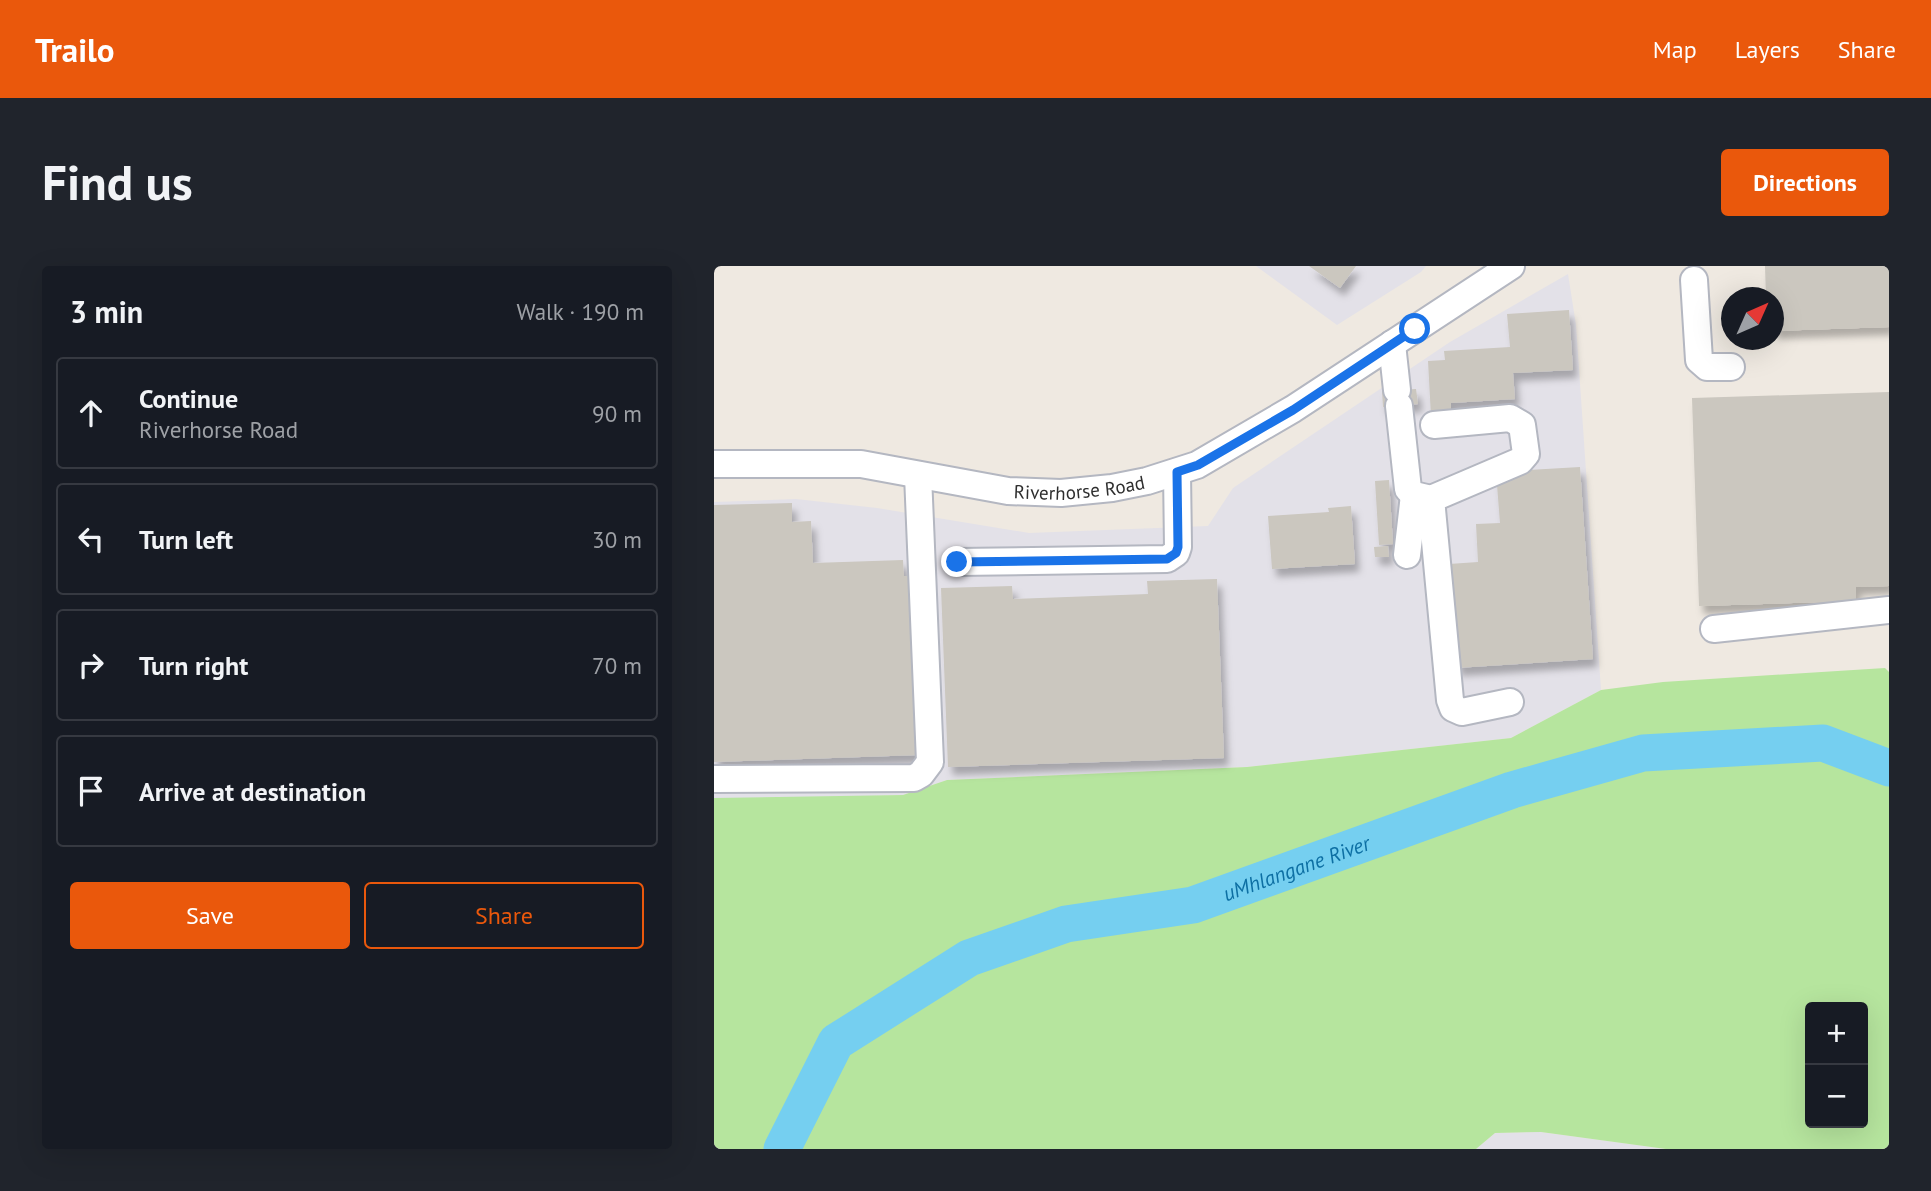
<!DOCTYPE html>
<meta charset="utf-8">
<style>
:root{--surface:#171b24;--page:#20242c;--text:#f1f3f6;--muted:#9ea1a6;--line:#363941;--accent:#ea580c}
body{margin:0;font-family:"PT Sans",sans-serif;background:var(--page);color:var(--text)}
.controls{position:absolute;right:21px;bottom:21px;display:grid;overflow:hidden;border-radius:7px;box-shadow:0 7px 28px #0002}
.controls button{width:63px;height:63px;display:grid;place-items:center;padding:0;border:0;border-bottom:2px solid var(--line);background:var(--surface);color:var(--text);font:35px sans-serif}
.compass{position:absolute;left:1007px;top:21px;width:63px;height:63px;border-radius:50%;background:var(--surface);box-shadow:0 7px 28px #0002;rotate:45deg}
.stop{position:absolute;width:21px;height:21px;margin:-16px;border:5px solid #1a73e8;border-radius:50%;background:#fff}
.stop.end{background:#1a73e8;border-color:#fff;box-shadow:0 2px 7px #0008}
.list{margin:0;padding:0;list-style:none}
h2{display:flex;justify-content:space-between;align-items:center;height:91px;margin:0;padding:0 28px;font-size:30px}
h2 small{font-size:23px;font-weight:400;color:var(--muted)}
.list li{display:grid;grid-template-columns:46px 1fr auto;gap:21px;align-items:center;box-sizing:border-box;height:112px;margin:0 14px 14px;padding:0 14px;border:2px solid var(--line);border-radius:7px}
.list b{display:block;font-size:26px;white-space:nowrap}
.list p{margin:0;font-size:23px;white-space:nowrap;color:var(--muted)}
.list em{font-size:23px;font-style:normal;color:var(--muted)}
.actions{display:flex;gap:14px;padding:21px 28px}
.actions a{flex:1;padding:16px 0;border:2px solid var(--accent);border-radius:7px;text-align:center;font-size:24px;color:var(--accent)}
.actions .main{background:var(--accent);color:#fff}
.icon{flex:none;width:38px;height:38px;fill:none;stroke:currentColor;stroke-width:2;stroke-linecap:round;stroke-linejoin:round}
.map{position:relative;flex:none;width:1175px;height:883px;overflow:hidden;border-radius:7px}
header{display:flex;align-items:center;gap:42px;box-sizing:border-box;height:98px;padding:0 35px;background:var(--accent);color:#fff}
header strong{font-size:33px}
nav{display:flex;gap:38px;margin-inline-start:auto;font-size:24px}
.intro{display:flex;align-items:center;justify-content:space-between;box-sizing:border-box;height:168px;padding:0 42px}
h1{margin:0;font-size:49px}
.button{padding:18px 32px;border-radius:7px;background:var(--accent);color:#fff;font-size:24px;font-weight:700}
main{display:flex;gap:42px;padding:0 42px}
aside{flex:1;background:var(--surface);border-radius:7px;box-shadow:0 7px 28px #0002}
.map>svg:first-child{display:block}
.industrial{fill:#e3e1e8}
.green{fill:#b6e59e;fill-rule:evenodd}
.lines{fill:none;stroke-linecap:round;stroke-linejoin:round}
.river{stroke:#75cff0;stroke-width:37}
.building{fill:#cbc7bf;filter:url(#shadow)}
.minor-casing{stroke:#b4b7c1;stroke-width:30}
.minor{stroke:#fff;stroke-width:26}
.route{stroke:#1a73e8;stroke-width:9}
.labels{text-anchor:middle;dominant-baseline:central;stroke-width:6;stroke-linejoin:round;paint-order:stroke}
.street-label{font-size:19px;fill:#2e2e2e;stroke:#fff}
.water-label{font-size:21px;font-style:italic;fill:#0d6fa3;stroke:#fff}
</style>
<header>
<strong>Trailo</strong>
<nav><a>Map</a><a>Layers</a><a>Share</a></nav>
</header>
<div class="intro"><h1>Find us</h1><a class="button">Directions</a></div>
<main>
<aside>
<h2>3 min<small>Walk · 190 m</small></h2>
<ul class="list">
<li><svg class="icon" aria-label="ahead" viewBox="0 0 24 24"><path d="M12 20V5M6 11l6-6 6 6"/></svg><div><b>Continue</b><p>Riverhorse Road</p></div><em>90 m</em></li>
<li><svg class="icon" aria-label="left" viewBox="0 0 24 24"><path d="M17 20v-9H6M10 6l-5 5 5 5"/></svg><div><b>Turn left</b></div><em>30 m</em></li>
<li><svg class="icon" aria-label="right" viewBox="0 0 24 24"><path d="M7 20v-9h11M14 6l5 5-5 5"/></svg><div><b>Turn right</b></div><em>70 m</em></li>
<li><svg class="icon" aria-label="arrive" viewBox="0 0 24 24"><path d="M6 21V4h12l-3 4 3 4H6"/></svg><div><b>Arrive at destination</b></div></li>
</ul>
<div class="actions"><a class="main">Save</a><a>Share</a></div>
</aside>
<div class="map">
<svg width="1175" height="883" viewBox="0 0 1175 883">
<defs>
<filter id="shadow"><feDropShadow dx="4.5" dy="8" stdDeviation="3.5" flood-color="#0004"/></filter>
</defs>
<rect width="100%" height="100%" fill="#efe9e1"/>
<!-- industrial -->
<path class="industrial" d="M542,0H712L707,6L623,59Z
M854,8L862,59L887,424L797,472L533,501L233,514L189,529L0,535V236L82,233L163,242L315,267L494,260L519,222L736,76Z
M827,866L952,883H762L781,867Z"/>
<!-- green -->
<path class="green" d="M1171,402L1175,406V883H952L827,866L781,867L762,883H0V532L189,529L233,514L533,501L797,472L887,424L949,416ZM1096,741H1149V857H1096Z"/>
<g class="lines">
<!-- river -->
<path class="river" id="s1" d="M68,883L122,776L255,692L352,658L479,639L798,524L929,487L1109,477L1175,502"/>
</g>
<!-- building -->
<path class="building" d="M595,0H642L626,22Z
M1051,0H1175V61L1059,65V32H1052Z
M855,44L859,104L799,107L801,133L737,137V149L717,150L714,95L731,94L730,85L796,81L793,48Z
M702,123L704,138L669,141L668,125Z
M1175,126V320L1142,321V335L985,340L978,132Z
M866,201L879,393L742,402L735,298L764,296L762,258L786,257L782,206Z
M675,214L679,278L665,279L661,215Z
M78,237V256L97,255L99,297L189,294L190,310H198L205,489L0,496V239Z
M637,240L641,298L558,303L554,250L615,246L614,242Z
M674,280L675,291H661L660,281Z
M503,313L510,492L234,501L227,322L298,320L299,333L434,328L433,315Z"/>
<g class="lines">
<!-- minor casing -->
<g class="minor-casing">
<g id="minor">
<path d="M980,14L985,94L993,101H1017"/>
<path d="M678,78L683,124"/>
<path d="M685,140L694,223L700,229L717,233L806,195L812,188L808,159L796,152L720,159"/>
<path id="s2" d="M0,198H147L294,225L347,227L398,222L433,215L483,199L579,143L797,0"/>
<path d="M717,233L736,434L739,442L748,446L796,436"/>
<path d="M693,289L700,229"/>
<path d="M243,296L453,293L462,287L464,281L463,206"/>
<path d="M1000,363L1175,344"/>
<path d="M0,513L200,512L207,508L216,496L204,209"/>
</g>
</g>
<!-- minor -->
<use href="#minor" class="minor"/>
</g>
<g class="lines">
<!-- route -->
<path class="route" d="M243,296L453,293L462,287L464,281L463,206L484,199L579,144L701,63"/>
</g>
<g class="labels">
<!-- street labels -->
<g class="street-label">
<text stroke="none"><textPath href="#s2" startOffset="368">Riverhorse Road</textPath></text>
</g>
<!-- water labels -->
<g class="water-label">
<text stroke="none"><textPath href="#s1" startOffset="618">uMhlangane River</textPath></text>
</g>
</g>
</svg>
<div class="controls">
<button>+</button>
<button>−</button>
</div>
<svg class="compass" viewBox="-18 -18 36 36"><path d="M0-13l5 13h-10z" fill="#e53935"/><path d="M0 13l5-13h-10z" fill="#9ea1a6"/></svg>
<div class="stop" style="left:701px;top:63px"></div>
<div class="stop end" style="left:243px;top:296px"></div>
</div>
</main>
